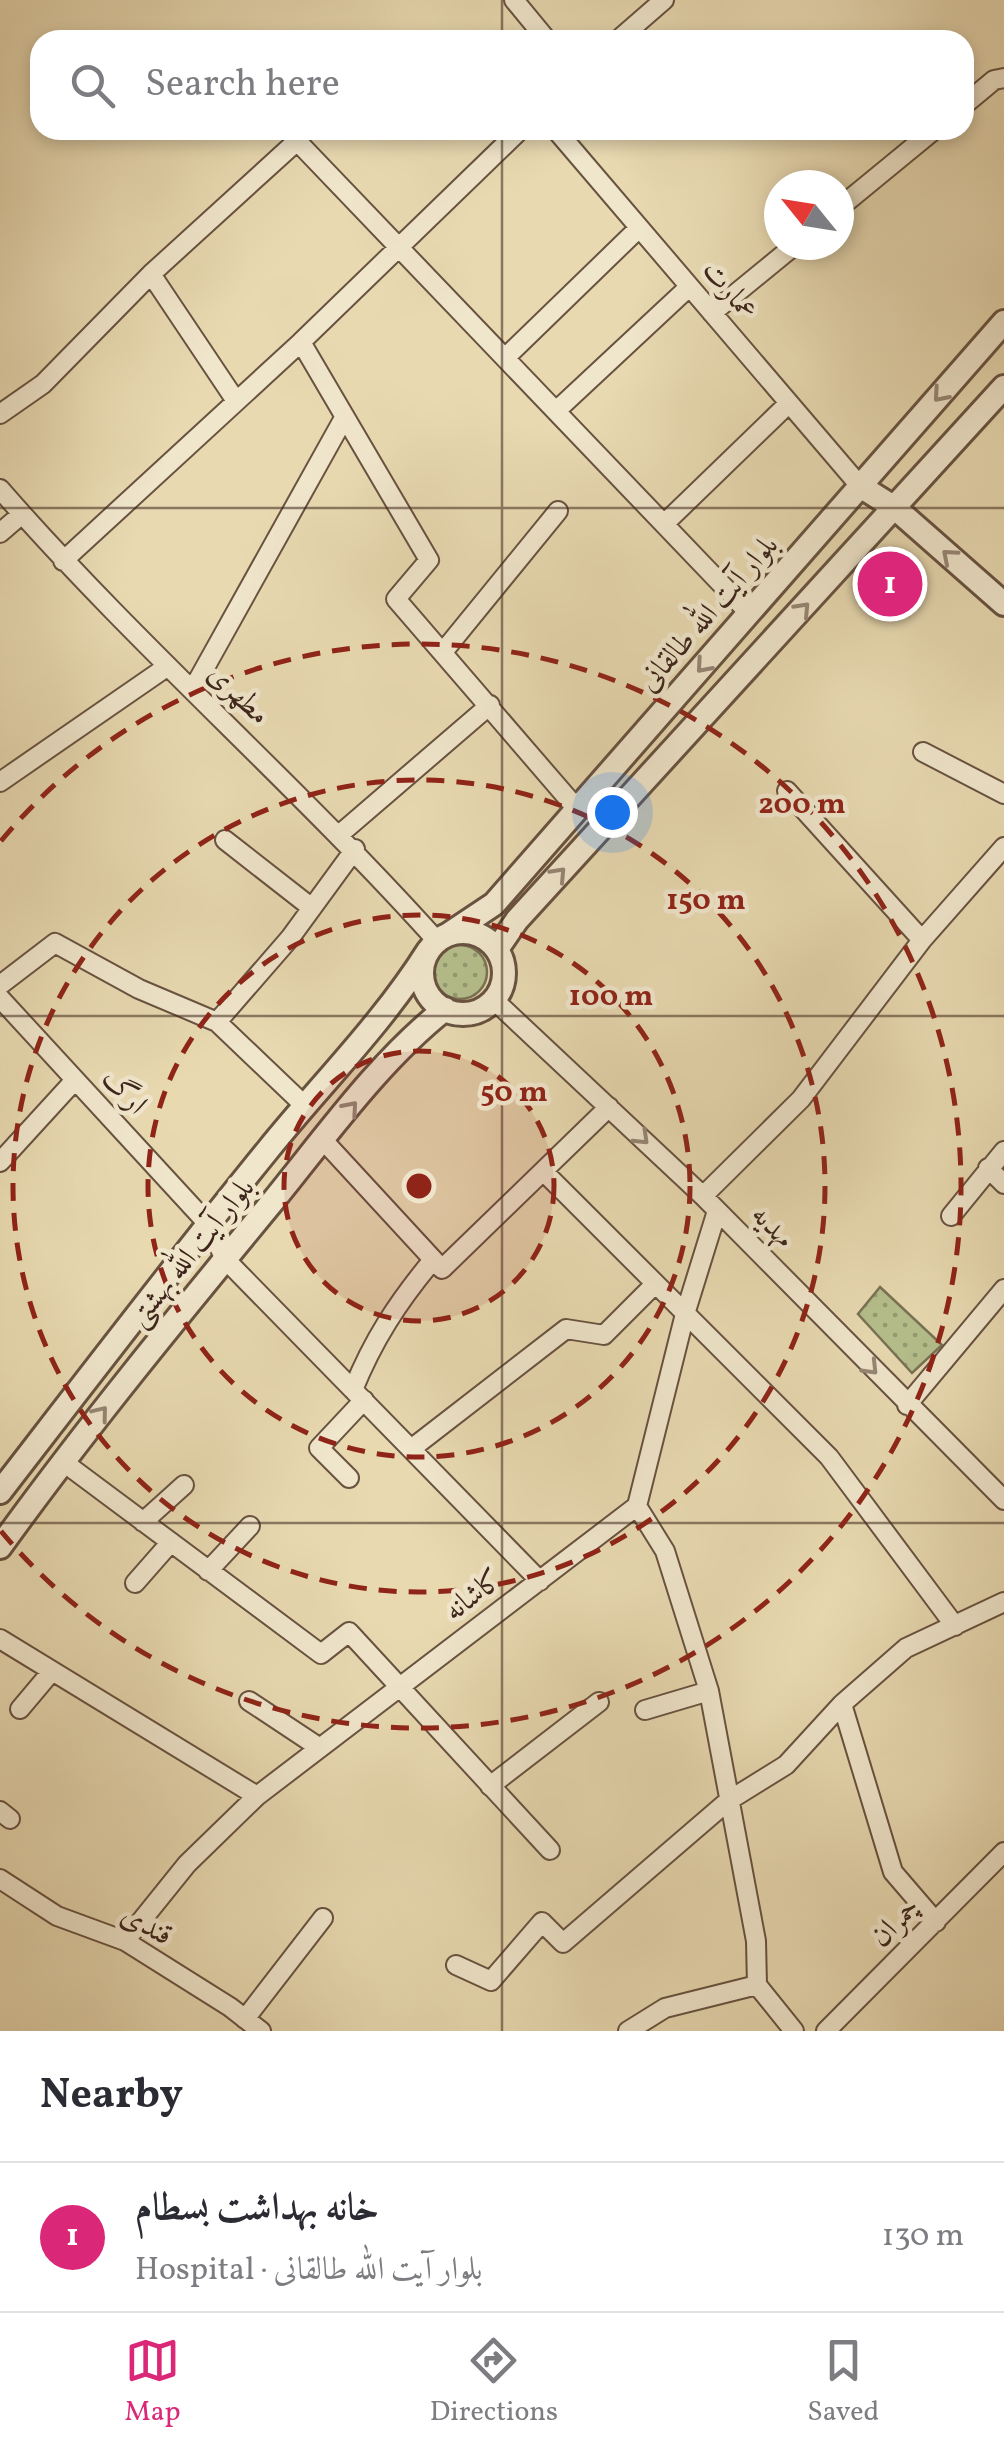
<!DOCTYPE html>
<meta charset="utf-8">
<style>
:root{--surface:#fff;--page:#f2f2f3;--text:#2b2b33;--muted:#7c7c81;--line:#e1e1e2;--accent:#db2777}
body{margin:0;font-family:Vollkorn,Amiri,serif;background:var(--page);color:var(--text)}
.compass{position:absolute;left:764px;top:170px;width:90px;height:90px;border-radius:50%;background:var(--surface);box-shadow:0 5px 15px #0003;rotate:300deg}
.you{position:absolute;left:612px;top:812px;width:35px;height:35px;margin:-25px;border:8px solid #fff;border-radius:50%;background:#1a73e8;box-shadow:0 0 0 15px #1a73e833}
.badge{display:grid;place-items:center;width:65px;height:65px;border-radius:50%;background:var(--accent);color:#fff;font-size:32px;font-weight:700}
.pin{position:absolute;translate:-50% -50%;border:5px solid #fff;box-shadow:0 2px 10px #0006}
.list{margin:0;padding:0;list-style:none}
h2{display:flex;justify-content:space-between;align-items:center;height:130px;margin:0;padding:0 40px;font-size:42px}
h2 small{font-size:32px;font-weight:400;color:var(--muted)}
.list li{display:grid;grid-template-columns:65px 1fr auto;gap:30px;align-items:center;box-sizing:border-box;height:150px;padding:0 40px;border-top:2px solid var(--line)}
.list b{display:block;font-size:38px;white-space:nowrap}
.list p{margin:0;font-size:32px;white-space:nowrap;color:var(--muted)}
.list em{font-size:32px;font-style:normal;color:var(--muted)}
.icon{flex:none;width:55px;height:55px;fill:none;stroke:currentColor;stroke-width:2;stroke-linecap:round;stroke-linejoin:round}
.map{position:relative;flex:none;width:1004px;height:2031px;overflow:hidden}
.search{position:absolute;background:var(--surface);box-shadow:0 5px 15px #0003;left:30px;right:30px;top:30px;height:110px;display:flex;align-items:center;gap:25px;box-sizing:border-box;padding:0 35px;border-radius:30px;color:var(--muted);font-size:38px}
.sheet{height:280px;background:var(--surface)}
nav{display:flex;justify-content:space-around;align-items:center;box-sizing:border-box;height:140px;border-top:2px solid var(--line);background:var(--surface);font-size:28px;color:var(--muted)}
nav a{display:grid;justify-items:center;gap:5px}
nav .on{color:var(--accent)}
.map>svg:first-child{display:block}
.grass{fill:url(#grass-dots);stroke:#797254;stroke-width:2.5}
.lines{fill:none;stroke-linecap:round;stroke-linejoin:round}
.minor-casing{stroke:#685240;stroke-width:22}
.tertiary-casing{stroke:#685240;stroke-width:28}
.minor{stroke:#f0e6cc;stroke-width:18}
.tertiary{stroke:#f0e6cc;stroke-width:22}
.oneway{stroke:#968674}
.grid{fill:none;stroke:#3d251b;stroke-width:2.5;stroke-opacity:0.55}
.ring{fill:none;stroke:#8f2418;stroke-width:5;stroke-dasharray:18 12}
.labels{text-anchor:middle;dominant-baseline:central;stroke-width:9;stroke-linejoin:round;paint-order:stroke}
.street-label{font-size:30px;fill:#3d251b;stroke:#f0e6cc}
.centre{fill:#8f2418;stroke:#f0e6cc;stroke-width:5}
.ring-label{font-size:30px;text-anchor:middle;font-weight:bold;fill:#8f2418;stroke:#f0e6cc;stroke-width:9;stroke-linejoin:round;paint-order:stroke}
</style>
<div class="map">
<svg width="1004" height="2031" viewBox="0 0 1004 2031">
<defs>
<pattern id="grass-dots" width="8" height="8" patternUnits="userSpaceOnUse" patternTransform="scale(2.5)"><rect width="8" height="8" fill="#b5bf8c"/><path d="M2 2h.1M6 6h.1" fill="none" stroke="#949b72" stroke-width="1.8" stroke-linecap="round"/></pattern>
</defs>
<rect width="100%" height="100%" fill="#e8d9b1"/>
<filter id="stains"><feTurbulence type="fractalNoise" baseFrequency=".002" numOctaves="4"/><feColorMatrix values="0 0 0 0 .2 0 0 0 0 .09 0 0 0 0 .02 0 0 0 .5 -.17"/></filter>
<radialGradient id="worn" r=".72"><stop offset=".6" stop-color="#630" stop-opacity="0"/><stop offset="1" stop-color="#630" stop-opacity=".3"/></radialGradient>
<!-- grass -->
<path class="grass" d="M433 972a27 27 0 1 1 54 0a27 27 0 1 1-54 0Z
M880,1287L942,1345L912,1373L858,1314Z"/>
<g class="lines">
<!-- minor casing -->
<g class="minor-casing">
<path id="minor" d="M514,0L547,40
M618,40L664,0
M964,105L994,80L1004,78
M556,130L860,486
M839,208L934,130
M151,274L236,401
M712,313L795,245
M301,342L429,560L396,599L577,809
M505,358L639,228
M556,411L689,287
M0,414L43,384L151,274L297,141L749,613
M0,489C138,647 297,785 437,941
M664,524L788,404
M0,533L22,514
M63,561L301,342L520,130
M443,652L558,511
M193,689L344,418
M923,752L1004,794
M0,782L168,666
M787,791L922,940
M340,834L490,705
M225,840L312,908
M0,985L55,943L139,989L217,1022L304,1105
M0,998L208,1224L225,1259L540,1581
M494,1000L703,1196L1004,1500
M217,1022L290,938L355,849
M323,1140L442,1269L609,1107
M0,1162L75,1080
M988,1168L1004,1184
M545,1173L829,1457L955,1626
M703,1196L801,1099L922,940L1004,847
M951,1216L1004,1151
M353,1390C373,1340 398,1302 432,1261
M907,1405L1004,1289
M411,1449L566,1329L604,1335L655,1284
M62,1461L321,1654L349,1632L550,1850
M349,1478L319,1448L364,1400
M637,1506L665,1551L709,1691L756,1941L757,1985L794,2031
M143,1522L184,1485
M208,1571L250,1526
M135,1583L171,1542
M0,1639L257,1796
M249,1701L320,1748
M842,1704L893,1872L936,1922
M20,1709L52,1671
M645,1710L709,1691
M490,1786L599,1702
M0,1811L10,1819
M0,1879L57,1916L125,1941L230,2007L261,2031
M125,1941L187,1864L257,1796L637,1506L685,1314L717,1211
M456,1965L491,1981L542,1922L563,1943L728,1801L786,1765L842,1704L906,1648L1004,1602
M245,2019L323,1918
M628,2031L665,2008L757,1985
M826,2031L1004,1852"/>
</g>
<!-- tertiary casing -->
<g class="tertiary-casing">
<path id="tertiary" d="M860,486L895,508L1004,604
M422 973a41 41 0 1 1 82 0a41 41 0 1 1-82 0Z
M449,934L494,904L1004,322
M497,949L517,920L1004,387
M0,1492C88,1378 176,1263 267,1151C321,1084 382,1024 428,951
M0,1547C86,1428 179,1315 273,1201C326,1136 379,1061 445,1009"/>
</g>
<!-- minor -->
<use href="#minor" class="minor"/>
<!-- tertiary -->
<use href="#tertiary" class="tertiary"/>
</g>
<!-- one-way arrows -->
<defs><path id="oneway-chevron" d="M-2-3.5L2.5 0L-2 3.5" fill="none" stroke-width="1.6" stroke-linecap="round" stroke-linejoin="round" transform="scale(2.5)"/></defs>
<g class="oneway">
<use href="#oneway-chevron" transform="translate(940 395) rotate(131)"/>
<use href="#oneway-chevron" transform="translate(949 556) rotate(-139)"/>
<use href="#oneway-chevron" transform="translate(803 609) rotate(-47)"/>
<use href="#oneway-chevron" transform="translate(703 666) rotate(131)"/>
<use href="#oneway-chevron" transform="translate(559 874) rotate(-47)"/>
<use href="#oneway-chevron" transform="translate(351 1108) rotate(-49)"/>
<use href="#oneway-chevron" transform="translate(642 1138) rotate(44)"/>
<use href="#oneway-chevron" transform="translate(871 1368) rotate(46)"/>
<use href="#oneway-chevron" transform="translate(101 1413) rotate(-51)"/>
</g>
<!-- grid -->
<path class="grid" d="M502,0V40M502,130V2031M0,508H1004M0,1016H1004M0,1523H1004"/>
<!-- distance rings -->
<circle cx="419" cy="1186" r="135" fill="#8f2418" fill-opacity=".12"/>
<g class="ring">
<circle cx="419" cy="1186" r="135"/>
<circle cx="419" cy="1186" r="271"/>
<circle cx="419" cy="1186" r="406"/>
<path d="M1 841A542 542 0 1 1 1 1531"/>
</g>
<g class="labels">
<!-- street labels -->
<g class="street-label">
<text transform="translate(729 291) rotate(50)">عمارت</text>
<text transform="translate(709 614) rotate(-49)">بلوار آیت الله طالقانی</text>
<text transform="translate(238 695) rotate(44)">مطهری</text>
<text transform="translate(124 1092) rotate(47)">ارگ</text>
<text transform="translate(772 1227) rotate(46)">مهدیه</text>
<text transform="translate(192 1253) rotate(-51)">بلوار آیت الله بهشتی</text>
<text transform="translate(474 1596) rotate(-37)">کاشانه</text>
<text transform="translate(896 1923) rotate(-45)">چمران</text>
<text transform="translate(146 1926) rotate(28)">قندی</text>
</g>
</g>
<circle cx="419" cy="1186" r="15" class="centre"/>
<g class="ring-label">
<text x="802" y="813">200 m</text>
<text x="706" y="909">150 m</text>
<text x="611" y="1005">100 m</text>
<text x="514" y="1101">50 m</text>
</g>
<rect width="100%" height="100%" filter="url(#stains)"/>
<rect width="100%" height="100%" fill="url(#worn)"/>
</svg>
<svg class="compass" viewBox="-18 -18 36 36"><path d="M0-13l5 13h-10z" fill="#e53935"/><path d="M0 13l5-13h-10z" fill="#7c7c81"/></svg>
<div class="you"></div>
<div class="pin badge" style="left:890px;top:584px">1</div>
<div class="search"><svg class="icon" aria-label="search" viewBox="0 0 24 24"><circle cx="10" cy="10" r="6"/><path d="M15 15l6 6"/></svg>Search here</div>
</div>
<section class="sheet">
<h2>Nearby<small></small></h2>
<ul class="list">
<li><span class="badge">1</span><div><b>خانه بهداشت بسطام</b><p>Hospital · بلوار آیت الله طالقانی</p></div><em>130 m</em></li>
</ul>
</section>
<nav>
<a class="on"><svg class="icon" aria-label="map" viewBox="0 0 24 24"><path d="M3 6l6-2 6 2 6-2v14l-6 2-6-2-6 2zM9 4v14M15 6v14"/></svg>Map</a>
<a><svg class="icon" aria-label="directions" viewBox="0 0 24 24"><path d="M12 3l9 9-9 9-9-9zM9 14v-3h6M13 9l2 2-2 2"/></svg>Directions</a>
<a><svg class="icon" aria-label="saved" viewBox="0 0 24 24"><path d="M7 4h10v16l-5-4-5 4z"/></svg>Saved</a>
</nav>
